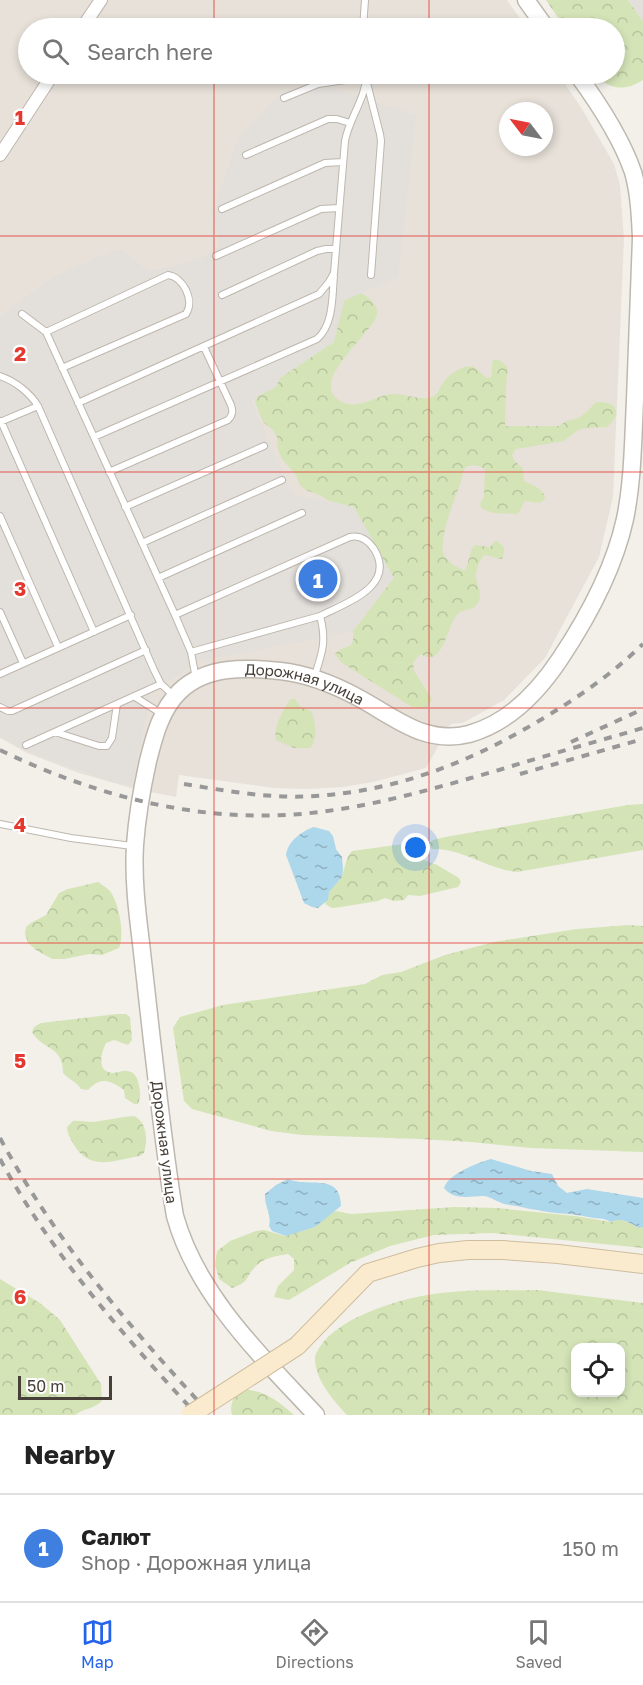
<!DOCTYPE html>
<meta charset="utf-8">
<style>
:root{--surface:#fff;--page:#f6f6f6;--text:#222;--muted:#767676;--line:#e0e0e0;--accent:#2563eb}
body{margin:0;font-family:"Golos Text",sans-serif;background:var(--page);color:var(--text)}
.controls{position:absolute;right:18px;bottom:18px;display:grid;overflow:hidden;border-radius:12px;box-shadow:0 3px 9px #0003}
.controls button{width:54px;height:54px;display:grid;place-items:center;padding:0;border:0;border-bottom:2px solid var(--line);background:var(--surface);color:var(--text);font:30px sans-serif}
.compass{position:absolute;left:499px;top:102px;width:54px;height:54px;border-radius:50%;background:var(--surface);box-shadow:0 3px 9px #0003;rotate:302deg}
.scale{position:absolute;left:18px;bottom:15px;width:94px;box-sizing:border-box;padding-left:6px;border:3px solid #474039;border-top:0;font-size:16px;line-height:21px;white-space:nowrap;color:#474039;-webkit-text-stroke:4px #fff;paint-order:stroke}
.you{position:absolute;left:416px;top:848px;width:21px;height:21px;margin:-15px;border:4px solid #fff;border-radius:50%;background:#1a73e8;box-shadow:0 0 0 9px #1a73e833}
.badge{display:grid;place-items:center;width:39px;height:39px;border-radius:50%;background:var(--accent);color:#fff;font-size:20px;font-weight:700}
.pin{position:absolute;translate:-50% -50%;border:3px solid #fff;box-shadow:0 2px 6px #0006}
.list{margin:0;padding:0;list-style:none}
h2{display:flex;justify-content:space-between;align-items:center;height:78px;margin:0;padding:0 24px;font-size:26px}
h2 small{font-size:20px;font-weight:400;color:var(--muted)}
.list li{display:grid;grid-template-columns:39px 1fr auto;gap:18px;align-items:center;box-sizing:border-box;height:108px;padding:0 24px;border-top:2px solid var(--line)}
.list b{display:block;font-size:22px;white-space:nowrap}
.list p{margin:0;font-size:20px;white-space:nowrap;color:var(--muted)}
.list em{font-size:20px;font-style:normal;color:var(--muted)}
.icon{flex:none;width:33px;height:33px;fill:none;stroke:currentColor;stroke-width:2;stroke-linecap:round;stroke-linejoin:round}
.map{position:relative;flex:none;width:643px;height:1415px;overflow:hidden}
.search{position:absolute;background:var(--surface);box-shadow:0 3px 9px #0003;left:18px;right:18px;top:18px;height:66px;display:flex;align-items:center;gap:15px;box-sizing:border-box;padding:0 21px;border-radius:33px;color:var(--muted);font-size:22px}
.sheet{height:186px;background:var(--surface)}
nav{display:flex;justify-content:space-around;align-items:center;box-sizing:border-box;height:84px;border-top:2px solid var(--line);background:var(--surface);font-size:16px;color:var(--muted)}
nav a{display:grid;justify-items:center;gap:3px}
nav .on{color:var(--accent)}
.map>svg:first-child{display:block}
.residential{fill:#e7e1d9;fill-rule:evenodd}
.industrial{fill:#e3dfdb}
.forest{fill:url(#forest-crowns);fill-rule:evenodd}
.water{fill:url(#water-ripples)}
.lines{fill:none;stroke-linecap:round;stroke-linejoin:round}
.service-casing{stroke:#beb7ae;stroke-width:8}
.minor-casing{stroke:#beb7ae;stroke-width:14}
.tertiary-casing{stroke:#beb7ae;stroke-width:19}
.secondary-casing{stroke:#cfbd9e;stroke-width:20}
.service{stroke:#fff;stroke-width:6}
.minor{stroke:#fff;stroke-width:12}
.tertiary{stroke:#fff;stroke-width:16}
.secondary{stroke:#faebce;stroke-width:18}
.rail{stroke:#989898;stroke-width:4;stroke-dasharray:8 8;stroke-linecap:butt}
.secondary-bridge-casing{stroke:#cfbd9e;stroke-width:20;stroke-linecap:butt}
.secondary-bridge{stroke:#faebce;stroke-width:18}
.grid{fill:none;stroke:#e5392f;stroke-width:1.5;stroke-opacity:0.55}
.labels{text-anchor:middle;dominant-baseline:central;stroke-width:4.5;stroke-linejoin:round;paint-order:stroke}
.street-label{font-size:15px;fill:#474039;stroke:#fff}
.grid-label{font-size:20px;text-anchor:middle;font-weight:bold;fill:#e5392f;stroke:#fff;stroke-width:4.5;stroke-linejoin:round;paint-order:stroke}
</style>
<div class="map">
<svg width="643" height="1415" viewBox="0 0 643 1415">
<defs>
<pattern id="forest-crowns" width="20" height="18" patternUnits="userSpaceOnUse" patternTransform="scale(1.5)"><rect width="20" height="18" fill="#d4e4b7"/><path d="M2 6a3 3 0 1 1 6 0M12 15a3 3 0 1 1 6 0" fill="none" stroke="#b7c59e"/></pattern>
<pattern id="water-ripples" width="26" height="14" patternUnits="userSpaceOnUse" patternTransform="scale(1.5)"><rect width="26" height="14" fill="#add7ea"/><path d="M2 4q2-2 4 0t4 0M15 11q2-2 4 0t4 0" fill="none" stroke="#8fb0bf"/></pattern>
</defs>
<rect width="100%" height="100%" fill="#f3f0ea"/>
<!-- residential -->
<path class="residential" d="M0,0H507L527,28H28V74H558L582,109L614,164L620,185L624,239L613,497L599,557L545,658L504,700L463,723L451,724L426,768L373,782L343,787L307,789L274,788L179,775L176,797L135,789L79,773L27,753L0,738ZM508,111H544V147H508Z"/>
<!-- industrial -->
<path class="industrial" d="M628,0H643V21Z
M311,81L416,115L398,277L344,301L334,342L280,378L276,387L251,400L292,494L354,507L395,578L353,631L199,661L151,693L132,785L111,782L27,751L0,737V316L52,278L117,249L124,251L149,272L202,258L220,246L212,214L238,138L280,94Z"/>
<!-- forest -->
<path class="forest" d="M546,0H628L643,21V80C626,91 609,91 596,74H614V28H565Z
M361,293C368,297 378,304 377,314C375,332 304,383 342,402C359,410 375,396 391,394C404,393 421,401 432,397C439,394 439,388 443,383C446,376 465,363 473,367C478,369 483,375 487,378L491,377C493,371 491,366 493,360C500,359 503,362 508,368L506,385L505,426H560C566,420 568,421 575,419C583,417 590,408 596,402C618,401 623,413 607,427L585,428L578,430L564,441L516,449L512,455L514,460L523,469L524,481C532,485 544,488 545,499L540,503L525,501L518,514L493,513L481,508L480,504L484,496L485,469C479,465 468,463 464,470C462,474 462,480 460,484C454,502 438,538 444,556L453,565L465,571L472,549L475,545L490,547L494,542L497,541L504,547V553L502,559C495,559 491,555 484,555C479,562 474,573 477,582C478,588 482,593 479,600C475,613 464,607 457,615C448,625 444,657 430,657C426,657 423,655 420,654L413,663L414,671L432,699L428,706L421,708L412,707L350,668L341,662L335,654C345,642 355,654 353,631L394,578L354,507L329,501L322,496L306,490L300,485L296,475L282,459L278,450L277,437L273,430L263,422L255,402L258,396L276,387L280,378L334,342L344,301Z
M291,699H295C304,712 298,705 311,711C316,721 318,739 310,748H294L276,740C273,727 283,709 291,699Z
M643,804V850L517,872C487,869 462,848 432,849L428,844L433,840L445,837L628,805Z
M411,843L419,845L424,860L437,865L459,878L461,882L458,887L420,896L408,895L404,900L393,901L385,898L378,901L341,907L332,908L325,904C328,899 327,895 330,890C333,885 338,883 340,879C346,870 344,859 352,851Z
M98,882C102,885 106,887 110,891C119,903 125,934 119,948L102,955L89,954L64,959H52L36,950L28,943L25,934L26,927L31,923L46,915L59,893L68,889Z
M629,925L643,926V1152L531,1148L471,1142L420,1139L302,1135L271,1131L192,1109L184,1101L173,1028L180,1017L223,1005L365,984L382,975L401,972L445,955L494,942L577,929Z
M117,1014H126L130,1017L132,1040L128,1045L114,1040L106,1043C101,1053 96,1072 113,1073C118,1073 123,1070 128,1071C135,1072 138,1079 139,1085C140,1092 141,1097 138,1104H134L125,1098L124,1090C110,1080 101,1076 88,1090L81,1089C76,1081 69,1080 63,1073C63,1045 43,1051 32,1032L34,1027L41,1023Z
M134,1116C147,1122 148,1140 144,1153L140,1156C115,1160 90,1172 74,1145C71,1139 67,1134 67,1127L73,1121C80,1120 87,1122 94,1122C107,1120 120,1117 134,1116Z
M455,1207L497,1208L575,1216L611,1222L617,1219L628,1222L639,1228L643,1227V1248L492,1233L434,1235L390,1246L350,1263L289,1300L274,1297L278,1286L294,1270V1259L288,1254C277,1256 265,1257 256,1266C245,1277 250,1282 232,1288L219,1279L215,1265L217,1251L230,1241L256,1231L264,1230L285,1236L315,1227L330,1213L336,1211L351,1214Z
M0,1279L40,1303L60,1320L101,1384L102,1401C92,1410 84,1408 75,1415H0Z
M537,1290L643,1303V1415H347C333,1400 314,1379 315,1356C316,1353 318,1351 319,1348C339,1316 404,1297 441,1293C472,1289 505,1291 537,1290ZM576,1348H620V1392H576Z
M240,1389C264,1390 276,1399 294,1415H232C229,1405 234,1396 240,1389Z"/>
<!-- water -->
<path class="water" d="M314,827L329,831L333,836L336,849L342,857L343,869L342,877L329,892L328,900L318,908L312,907L304,903L286,855C288,841 302,831 314,827Z
M491,1159L531,1171L552,1174L558,1186L567,1193L587,1189L643,1198V1227L639,1228C630,1223 621,1217 611,1222C603,1217 596,1219 588,1217C571,1213 554,1214 537,1210C528,1209 519,1206 509,1205C500,1204 490,1196 483,1196C470,1196 454,1201 444,1188C448,1174 477,1163 491,1159Z
M288,1179C309,1188 341,1172 341,1206L315,1227L286,1236L272,1231L269,1226C272,1215 264,1205 265,1194L276,1185Z"/>
<g class="lines">
<!-- service casing -->
<g class="service-casing">
<path id="service" d="M363,28L365,0
M367,83L380,134L381,141L371,275
M284,98L318,84L366,77
M246,155L328,119H337L350,123
M222,209L325,163L343,162
M216,256L321,209L339,208
M222,295L317,251L326,249H336
M22,314L46,332
M62,368L186,314C195,300 183,277 168,275L46,332L175,615L191,652L196,679
M0,376C15,381 30,393 38,406L154,670L161,684L174,696
M78,403L319,294L329,282L334,273L345,141C349,118 367,97 366,74
M1,421L94,632
M0,422L38,406
M94,437L317,339C334,324 332,296 334,276
M109,472L228,420C233,415 233,411 231,405L204,347
M125,507L264,446
M0,516L58,647
M142,543L282,480
M158,578L302,513
M0,612L23,663
M175,615L350,537C360,535 368,540 374,549C397,586 346,603 320,616C327,641 322,654 314,678
M191,652L320,616
M0,674L131,615
M135,697L162,714
M0,707L8,711H12L146,650
M55,732L99,746H107L112,738L117,704
M26,745L161,684
M0,824L71,838L132,846"/>
</g>
<!-- minor casing -->
<g class="minor-casing">
<path id="minor" d="M82,28L101,0
M0,155L53,74"/>
</g>
<!-- tertiary casing -->
<g class="tertiary-casing">
<g id="tertiary">
<path d="M526,0L546,28"/>
<path id="s1" d="M316,1415C261,1356 197,1295 175,1216C165,1158 159,1099 152,1041C148,1008 145,976 141,943C137,911 133,877 135,845C137,817 142,788 148,761C154,737 161,709 180,691C206,666 246,667 280,671C308,674 335,685 359,698C396,718 425,745 469,734C509,723 538,692 560,659C588,617 614,569 625,519C633,480 633,440 635,400C637,346 639,292 641,238C640,216 639,193 633,172C621,137 599,104 577,74"/>
</g>
</g>
<!-- secondary casing -->
<g class="secondary-casing">
<path id="secondary" d="M297,1346L368,1273L417,1258L439,1253L468,1250H502L558,1254L643,1264"/>
</g>
<!-- service -->
<use href="#service" class="service"/>
<!-- minor -->
<use href="#minor" class="minor"/>
<!-- tertiary -->
<use href="#tertiary" class="tertiary"/>
<!-- secondary -->
<use href="#secondary" class="secondary"/>
<!-- rail -->
<path class="rail" d="M571,742L643,709
M0,750C89,793 186,820 286,815C359,811 429,790 499,770C547,755 595,742 643,728
M520,774L643,739
M184,784C227,791 271,799 315,796C396,791 468,763 537,722C576,699 611,675 643,644
M0,1138C57,1244 130,1327 211,1415
M0,1159C52,1255 124,1336 197,1415"/>
<!-- secondary-bridge casing -->
<g class="secondary-bridge-casing">
<path id="secondary-bridge" d="M190,1415L297,1346"/>
</g>
<!-- secondary-bridge -->
<use href="#secondary-bridge" class="secondary-bridge"/>
</g>
<!-- grid -->
<path class="grid" d="M214,0V28M429,0V28M214,74V1415M429,74V1415M0,236H643M0,472H643M0,708H643M0,943H643M0,1179H643"/>
<g class="labels">
<!-- street labels -->
<g class="street-label">
<text stroke="none"><textPath href="#s1" startOffset="915">Дорожная улица</textPath></text>
<text transform="translate(165 1142) rotate(83)">Дорожная улица</text>
</g>
</g>
<g class="grid-label">
<text x="20" y="125">1</text>
<text x="20" y="361">2</text>
<text x="20" y="596">3</text>
<text x="20" y="832">4</text>
<text x="20" y="1068">5</text>
<text x="20" y="1304">6</text>
</g>
</svg>
<div class="controls">
<button><svg class="icon" aria-label="locate" viewBox="0 0 24 24"><circle cx="12" cy="12" r="6"/><path d="M12 2v4M12 18v4M2 12h4M18 12h4"/></svg></button>
</div>
<svg class="compass" viewBox="-18 -18 36 36"><path d="M0-13l5 13h-10z" fill="#e53935"/><path d="M0 13l5-13h-10z" fill="#767676"/></svg>
<div class="scale">50 m</div>
<div class="you"></div>
<div class="pin badge" style="left:318px;top:579px;background:#3f7fe0">1</div>
<div class="search"><svg class="icon" aria-label="search" viewBox="0 0 24 24"><circle cx="10" cy="10" r="6"/><path d="M15 15l6 6"/></svg>Search here</div>
</div>
<section class="sheet">
<h2>Nearby<small></small></h2>
<ul class="list">
<li><span class="badge" style="background:#3f7fe0">1</span><div><b>Салют</b><p>Shop · Дорожная улица</p></div><em>150 m</em></li>
</ul>
</section>
<nav>
<a class="on"><svg class="icon" aria-label="map" viewBox="0 0 24 24"><path d="M3 6l6-2 6 2 6-2v14l-6 2-6-2-6 2zM9 4v14M15 6v14"/></svg>Map</a>
<a><svg class="icon" aria-label="directions" viewBox="0 0 24 24"><path d="M12 3l9 9-9 9-9-9zM9 14v-3h6M13 9l2 2-2 2"/></svg>Directions</a>
<a><svg class="icon" aria-label="saved" viewBox="0 0 24 24"><path d="M7 4h10v16l-5-4-5 4z"/></svg>Saved</a>
</nav>
